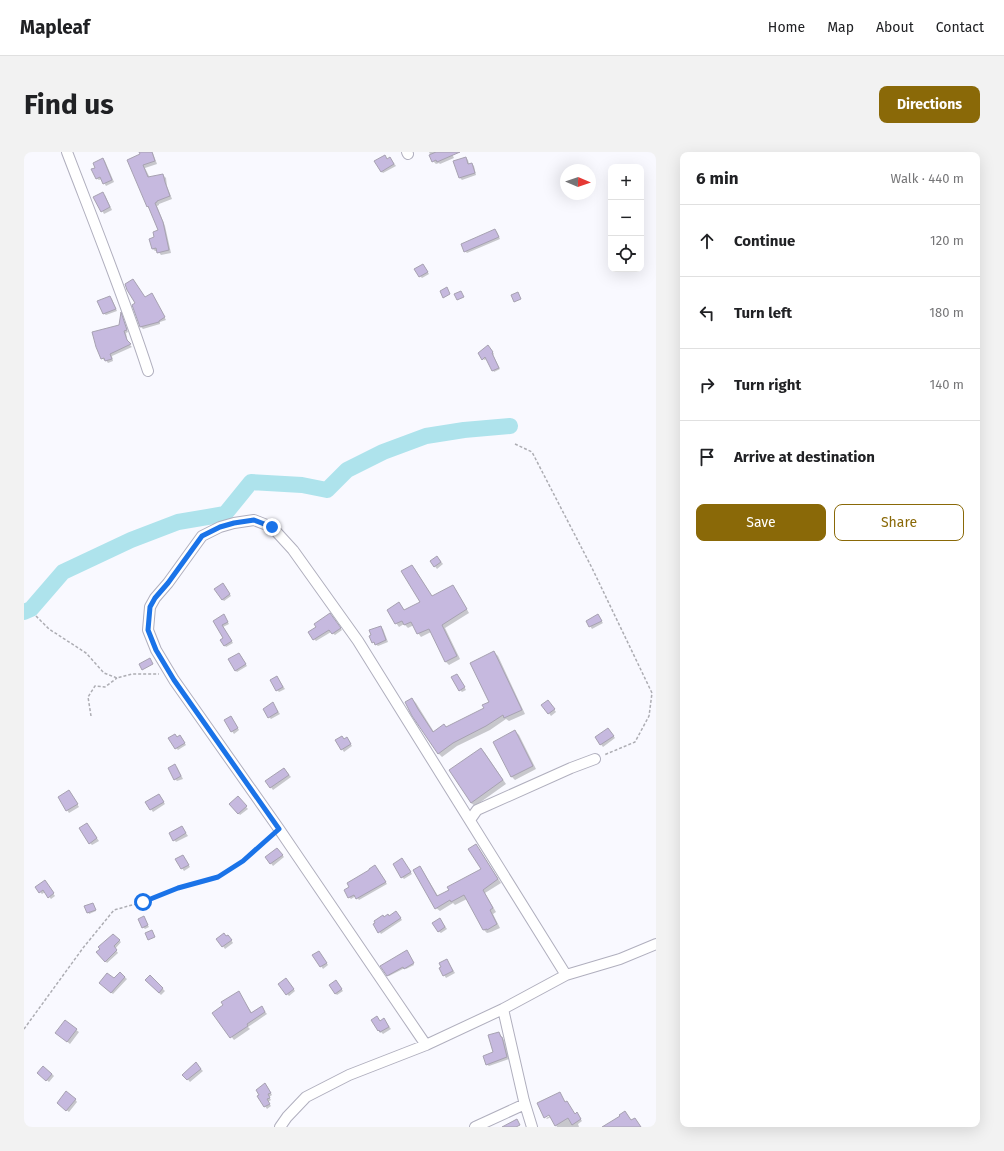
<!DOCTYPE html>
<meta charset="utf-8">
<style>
:root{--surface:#fff;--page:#f2f2f2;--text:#202124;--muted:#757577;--line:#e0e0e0;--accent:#8a6908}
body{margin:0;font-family:"Fira Sans",sans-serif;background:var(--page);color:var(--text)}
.controls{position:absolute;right:12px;top:12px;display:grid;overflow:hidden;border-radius:8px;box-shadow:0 4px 16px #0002}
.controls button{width:36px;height:36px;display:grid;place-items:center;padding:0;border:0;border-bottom:1px solid var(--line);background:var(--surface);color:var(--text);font:20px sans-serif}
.compass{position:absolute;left:536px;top:12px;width:36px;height:36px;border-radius:50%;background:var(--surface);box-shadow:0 4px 16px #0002;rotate:92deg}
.stop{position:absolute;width:12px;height:12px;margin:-9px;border:3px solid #1a73e8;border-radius:50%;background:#fff}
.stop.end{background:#1a73e8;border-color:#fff;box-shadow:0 1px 4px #0008}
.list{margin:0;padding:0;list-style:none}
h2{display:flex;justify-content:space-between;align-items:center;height:52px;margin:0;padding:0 16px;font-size:17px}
h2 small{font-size:13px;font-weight:400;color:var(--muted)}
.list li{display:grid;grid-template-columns:26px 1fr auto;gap:12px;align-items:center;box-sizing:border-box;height:72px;padding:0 16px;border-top:1px solid var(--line)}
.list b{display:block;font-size:15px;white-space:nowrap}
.list em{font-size:13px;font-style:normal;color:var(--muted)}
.actions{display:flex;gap:8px;padding:12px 16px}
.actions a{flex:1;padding:9px 0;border:1px solid var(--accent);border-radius:8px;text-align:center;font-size:14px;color:var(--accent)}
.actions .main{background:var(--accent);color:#fff}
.icon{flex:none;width:22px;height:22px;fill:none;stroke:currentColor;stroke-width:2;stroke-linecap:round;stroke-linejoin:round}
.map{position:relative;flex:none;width:632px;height:975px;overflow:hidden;border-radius:8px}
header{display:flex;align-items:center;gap:24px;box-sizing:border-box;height:56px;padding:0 20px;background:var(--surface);border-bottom:1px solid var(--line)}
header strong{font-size:19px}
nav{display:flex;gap:22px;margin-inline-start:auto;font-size:14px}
.intro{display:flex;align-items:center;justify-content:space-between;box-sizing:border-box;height:96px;padding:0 24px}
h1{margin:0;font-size:28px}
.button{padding:10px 18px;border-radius:8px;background:var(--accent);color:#fff;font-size:14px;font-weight:700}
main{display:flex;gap:24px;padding:0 24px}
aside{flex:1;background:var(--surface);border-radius:8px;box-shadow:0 4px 16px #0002}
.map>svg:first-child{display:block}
.shadow{fill:#0003}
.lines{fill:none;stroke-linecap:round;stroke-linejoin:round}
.river{stroke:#aee3ec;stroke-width:16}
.building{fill:#c6b9df;stroke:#a7a2b1}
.minor-casing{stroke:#b0afbe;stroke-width:12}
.path{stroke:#adadb3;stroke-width:1.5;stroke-dasharray:3 2;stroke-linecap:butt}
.minor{stroke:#fff;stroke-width:10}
.route{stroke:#1a73e8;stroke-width:5}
</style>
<header>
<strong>Mapleaf</strong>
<nav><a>Home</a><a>Map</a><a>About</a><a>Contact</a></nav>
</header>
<div class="intro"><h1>Find us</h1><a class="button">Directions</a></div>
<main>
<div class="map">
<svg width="632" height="975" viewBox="0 0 632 975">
<rect width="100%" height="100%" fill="#f9f9ff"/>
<!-- shadow -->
<path class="shadow" d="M122,0H128L129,1L133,12L121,16L126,26L139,23L142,26L143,34L148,47L135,52V53L133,54L141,74L147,101L137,103L134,99H131L128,96L131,86L136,79L126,57L123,54L104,8Z
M405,0H427L430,6L416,12L415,11L412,12L409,9Z
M360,4L363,8L366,6L372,14L359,21L357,19Z
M442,6L444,8L445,12H448L450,14L452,23L438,28L436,26Z
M79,7L81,9L90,30L82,34L78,27L75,28L72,26V16Z
M81,43L88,58L80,62L71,45Z
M471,78L473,80L476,87L443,101L441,99Z
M399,113L405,122L398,126L396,124Z
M128,142L142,168L136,170V172L119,177L117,175L113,151Z
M86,145L88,147L93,159L82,163L79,161Z
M98,162L104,180L102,181L104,191L108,195L88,204L89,209L84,211L81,207L80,208L78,206L96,174Z
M466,196L470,202L469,203L476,217L470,220L463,207L460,208L459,207Z
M415,407L419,412L413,417L407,409Z
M388,414L391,417L408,445L429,435L432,438L445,461L421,476L436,507L425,513L421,509L407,480L397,485L394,481L390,473L384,476L380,472L375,475L372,471L375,451L381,459L398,450Z
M201,434L207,444L200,449L198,447Z
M574,464L579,471L568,477L563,469Z
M201,465L205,472L199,475L209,491L202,495L197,488L200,487L190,469Z
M308,465L318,478L311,483L307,480L292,489L290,487Z
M356,475L359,477L364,490L354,494L349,490V483Z
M470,500L474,504L501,562L485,569L482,567L466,578L433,594L418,605L414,601L388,547L392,551L410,580L423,576L461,556L466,550Z
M217,504L223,514L213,520L211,518Z
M253,525L261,537L255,540L253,538Z
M435,525L442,538L438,540L436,538Z
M526,551L532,560L527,564L519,553Z
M249,552L256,562L247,567L245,565Z
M207,565L215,578L210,582L201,569Z
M491,579L495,583L512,617L491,628L488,625Z
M586,579L591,586L579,595L572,586Z
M156,584L162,593L154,598L152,596Z
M320,588L325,589L328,594L320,600L318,597Z
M457,597L461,601L482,632L451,654L447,651Z
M153,615L159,627L153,629L151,627Z
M262,619L267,625L249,638L243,630Z
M47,642L55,655L45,661L35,646Z
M135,643L141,652L129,660L123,651Z
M214,646L224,657L216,663L207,652Z
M63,672L75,689L68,693L66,691Z
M158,675L164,684L152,690L150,688Z
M452,693L455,697L477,731L461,741L472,760L469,762L476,776L467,780L463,781L460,778L443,747L431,753L429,751L416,759L412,756L396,715L399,719L414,744L459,718Z
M255,699L260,705L249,714L242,705Z
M159,704L166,715L160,719L158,716Z
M380,710L388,722L380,727L378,725Z
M353,716L363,732L335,748L332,744L327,747L325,745Z
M23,732L31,744L27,747L21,740L18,742L16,740Z
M69,752L72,759L65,762L62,754Z
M374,762L378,768L357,782L350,772L360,766Z
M119,765L125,775L121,777L119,775Z
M416,767L423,777L417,781L414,779Z
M89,783L97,790L91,797L94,801L83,811L74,801Z
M203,785L206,786L209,791L201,797L194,787Z
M384,801L390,813L382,817L381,816L365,824L363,823Z
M297,802L304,813L299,817L290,803Z
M423,808L431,821L422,826L416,816Z
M96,821L103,827L89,842L76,831L90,828Z
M126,824L141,839L137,843L122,828Z
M264,829L271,839L265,844L263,842Z
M312,829L319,839L313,843L311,841Z
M214,840L228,861L237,855L243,862L224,875L226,877L210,888L189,861L201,853Z
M348,869L362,870L367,877L359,882L357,880L356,881Z
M41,870L55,880L46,892L35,883Z
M475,881L480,888L485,907L465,914L462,912L470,901Z
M172,912L179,919L166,930L160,923Z
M28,922L30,924L25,930L17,923Z
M243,934L248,943L245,945L247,948L244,950L247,954L243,957L235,945Z
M536,941L541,951L551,963H554L558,969L554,972L555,975H533L527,965L523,967L522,966L530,962Z
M51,947L53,950L45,960L36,953Z"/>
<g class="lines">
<!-- river -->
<path class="river" d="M0,460L7,457L39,420L107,388L154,370L201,362L227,330L278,333L303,338L323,318L359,300L402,284L440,278L486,274"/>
</g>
<!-- building -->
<path class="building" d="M115,0H128L131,9L119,13L124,25L139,22L141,30L146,44L133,49V50L131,51L139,70L145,98L133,101L132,96L128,97L125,87L130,85L129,80L134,78L124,54L123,55L103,8L116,2Z
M412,0H436L413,10L412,8L408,10L405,3Z
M361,3L363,7L366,5L370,12L357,20L350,9Z
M442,5L444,12L448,11L451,21L435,26L429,9Z
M79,6L88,28L79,32L76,25L72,27L67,17L71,16L69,11Z
M79,40L86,55L77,60L69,45Z
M471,77L475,85L440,100L437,92Z
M399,112L404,120L395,125L390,117Z
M109,127L121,145L128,141L141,165L135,169V170L116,175L108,153L111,151L103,138L101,132Z
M423,135L426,142L419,146L416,139Z
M437,139L440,145L433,148L430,142Z
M494,140L497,147L490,150L487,143Z
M86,144L92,157L79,162L73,149Z
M97,160L103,178L100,179L103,188L107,192L86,202L88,207L81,209L80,206L77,207L72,195L68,180L95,173Z
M464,193L469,200L468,201L475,216L468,219L461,205L458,208L454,201Z
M413,404L417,410L410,415L406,409Z
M388,413L408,444L429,433L443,457L418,473L433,504L421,510L405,477L393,482L387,470L380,473L378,469L371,472L363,458L375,450L380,458L396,450L377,419Z
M199,431L206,442L198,448L190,437Z
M306,461L317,476L308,482L305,478L289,488L284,480L292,475L290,472Z
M200,462L204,470L198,473L208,489L200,494L196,488L199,486L189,469Z
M574,462L578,469L565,475L562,469Z
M357,474L362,488L351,493L350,490L348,491L345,484L347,483L345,478Z
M470,499L498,558L480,566L479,563L462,574L429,591L414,602L388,564L381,550L388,546L394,557L409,580L420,572L422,575L460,556L458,553L465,550L446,511Z
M215,501L222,512L211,519L204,507Z
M126,506L129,512L118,518L115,512Z
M433,522L441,535L435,539L427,525Z
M253,524L259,535L252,539L246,528Z
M524,548L531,557L524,562L517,553Z
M249,550L254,560L244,566L239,557Z
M207,564L214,576L207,580L200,568Z
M584,576L590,584L576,593L571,585Z
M491,578L509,614L487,625L469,590Z
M151,582L153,585L156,583L161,591L151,597L144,586Z
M318,584L320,587L323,585L327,592L317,598L311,588Z
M457,596L479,628L447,651L425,618Z
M151,612L157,624L150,628L144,616Z
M260,616L265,623L246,636L241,629Z
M45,638L54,652L42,659L34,645Z
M135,642L140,650L126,658L121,650Z
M214,644L223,654L214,662L205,652Z
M63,671L73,686L65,692L55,676Z
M158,674L162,681L149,689L145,681Z
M452,692L474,727L459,738L469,756L466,758L473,772L463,778V777L459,778L440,743L427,750L426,748L411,757L389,718L396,714L413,744L425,738L423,735L457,717L444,697Z
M253,696L259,703L246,712L241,705Z
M159,703L165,713L157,717L151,707Z
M378,706L387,720L377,726L369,712Z
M351,713L362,730L332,747L330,743L324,746L320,738L325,735L323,731L345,718V717Z
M21,728L30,741L24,746L19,738L15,741L11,735Z
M69,751L72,758L63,761L60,754Z
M372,759L377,766L354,781L349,772L351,771L350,769L359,763L360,765L364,762L365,764Z
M120,764L124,773L118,776L114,767Z
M416,766L421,775L414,780L408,771Z
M128,778L131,785L124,788L121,781Z
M200,781L202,784L204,783L208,788L198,795L192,787Z
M89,782L96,788L90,794L93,798L81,810L72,800L76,797L74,795Z
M383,798L390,811L380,817L379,815L363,824L356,814Z
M295,799L303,811L296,815L288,803Z
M423,807L429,819L419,824L415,816L417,815L415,811Z
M96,820L101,825L87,841L75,831L83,821L90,826Z
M126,823L139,836L135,841L121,828Z
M262,826L270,837L262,843L254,832Z
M312,828L318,837L311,842L305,833Z
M215,839L227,861L238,854L241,860L223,872L224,874L206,886L188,861L199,853L197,850Z
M353,864L356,869L360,866L365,875L356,880L355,878L354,879L347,868Z
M41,868L53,877L43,890L31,881Z
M475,880L477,885H478L483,905L462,913L459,904L469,900L464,883Z
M172,910L177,917L163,928L158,923Z
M19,914L28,922L22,929L13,921Z
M241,931L247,941L244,942L246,946L243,947L246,952L240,955L233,944L235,943L232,938Z
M42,939L52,947L42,959L33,951Z
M536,940L541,950L543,949L551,962L553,960L557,967L548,973L544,966L531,974L525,963L520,966L513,951Z
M601,959L607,968L611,966L617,975H578L596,964L595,963Z
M493,967L496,973L492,975H478Z"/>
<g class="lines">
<!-- minor casing -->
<g class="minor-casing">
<path id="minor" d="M43,0C71,73 100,145 124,219
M383,0L384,2
M446,668L453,658L547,616L571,607
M542,823L596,807L632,792
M479,857L500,949L508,975
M256,975L263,965L282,945L325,923L402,893L479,857L542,823L334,489L269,398L248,375L230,368L210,371L196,375L178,384L144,431L131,446L126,455L124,478L132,498L150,528L255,677L402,893
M451,975L501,952"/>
</g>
<!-- path -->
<path class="path" d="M491,292L508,300L568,416L628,541L625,564L611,590L580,603
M12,464L25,477L62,501L80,521L93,526L108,522H135
M67,564L64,545L71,534L81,535L93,526
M0,877L59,796L90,758L119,750L154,736L194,725L219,709L249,682"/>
<!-- minor -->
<use href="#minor" class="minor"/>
</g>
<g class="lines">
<!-- route -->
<path class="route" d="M119,750L154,736L194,725L219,709L255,677L150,528L132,498L124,478L126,455L131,446L144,431L178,384L196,375L210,371L230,368L248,375"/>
</g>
</svg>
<div class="controls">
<button>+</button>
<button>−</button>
<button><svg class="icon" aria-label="locate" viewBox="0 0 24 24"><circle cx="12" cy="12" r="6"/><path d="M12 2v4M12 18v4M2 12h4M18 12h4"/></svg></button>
</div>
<svg class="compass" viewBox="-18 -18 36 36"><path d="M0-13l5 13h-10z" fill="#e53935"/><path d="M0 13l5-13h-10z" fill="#757577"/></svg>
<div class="stop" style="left:119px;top:750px"></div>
<div class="stop end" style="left:248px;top:375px"></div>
</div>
<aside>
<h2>6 min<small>Walk · 440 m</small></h2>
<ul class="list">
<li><svg class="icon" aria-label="ahead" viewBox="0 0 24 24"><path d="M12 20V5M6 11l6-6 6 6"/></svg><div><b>Continue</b></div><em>120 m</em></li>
<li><svg class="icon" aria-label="left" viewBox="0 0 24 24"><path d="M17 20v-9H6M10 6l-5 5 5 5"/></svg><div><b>Turn left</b></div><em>180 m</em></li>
<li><svg class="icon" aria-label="right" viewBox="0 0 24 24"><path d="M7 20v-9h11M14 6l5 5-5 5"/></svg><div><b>Turn right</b></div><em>140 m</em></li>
<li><svg class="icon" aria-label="arrive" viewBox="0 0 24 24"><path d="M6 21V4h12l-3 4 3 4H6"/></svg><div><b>Arrive at destination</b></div></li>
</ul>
<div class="actions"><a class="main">Save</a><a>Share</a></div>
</aside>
</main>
